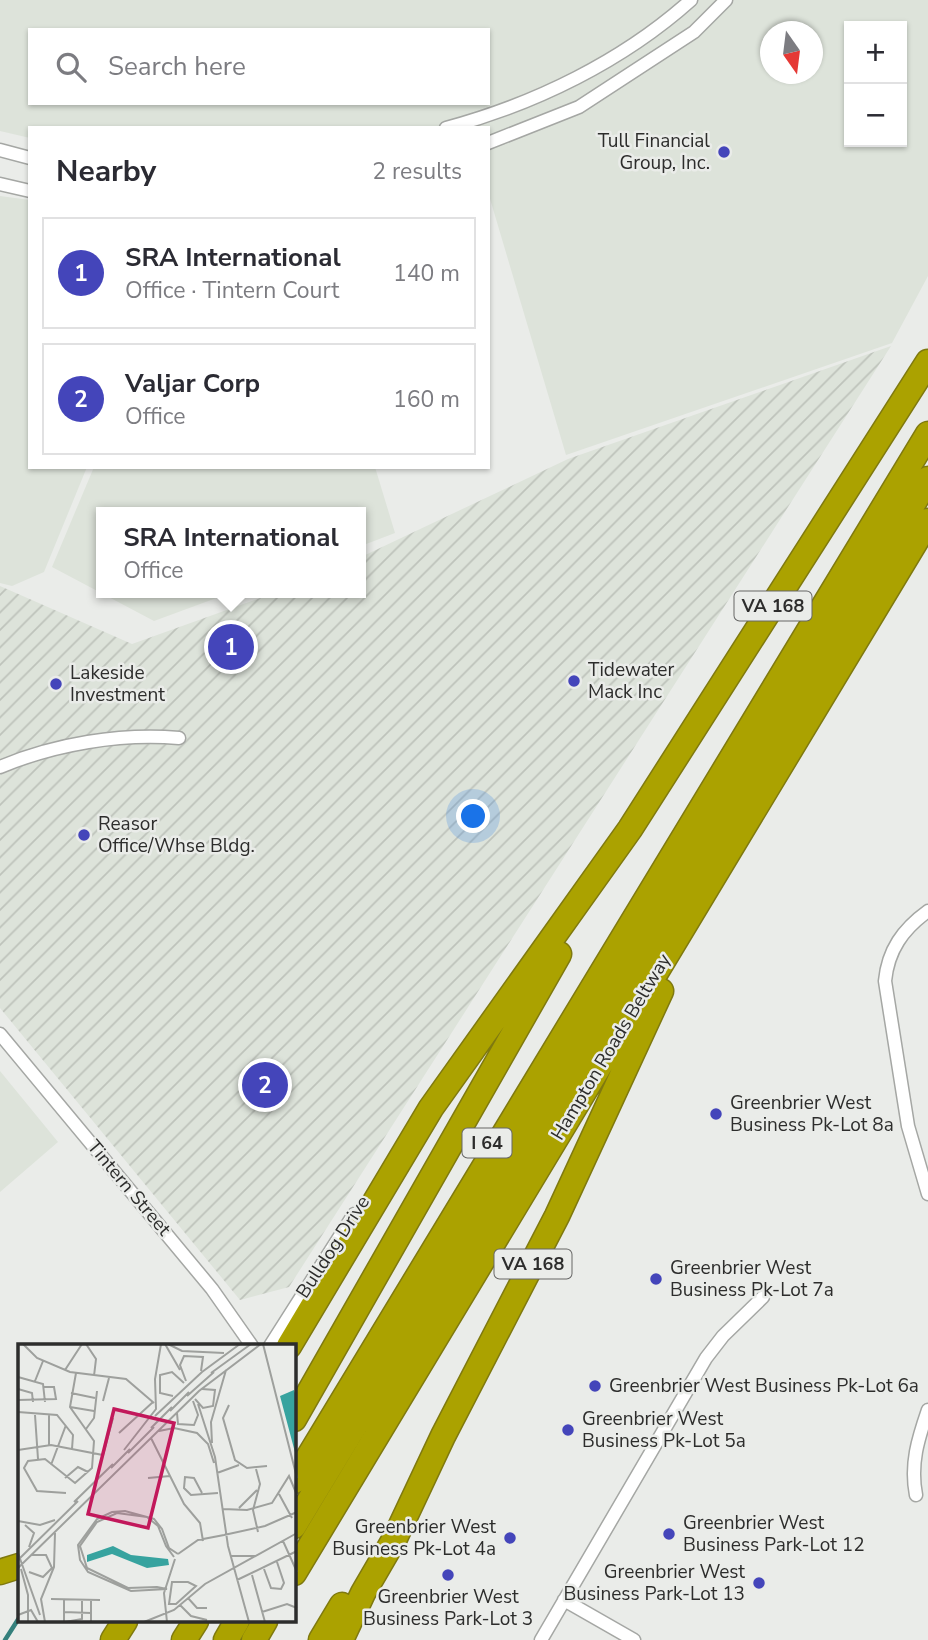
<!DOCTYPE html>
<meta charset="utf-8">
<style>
:root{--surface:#fff;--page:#f7f7f7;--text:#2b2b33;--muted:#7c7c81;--line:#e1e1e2;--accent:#4445ba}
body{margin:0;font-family:"Nunito Sans",sans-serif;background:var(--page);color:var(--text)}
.controls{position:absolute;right:21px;top:21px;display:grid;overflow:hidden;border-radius:0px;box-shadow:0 2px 5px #0004}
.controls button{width:63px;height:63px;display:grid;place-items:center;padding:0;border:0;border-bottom:2px solid var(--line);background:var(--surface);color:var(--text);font:35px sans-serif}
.compass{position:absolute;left:760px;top:21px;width:63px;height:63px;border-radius:50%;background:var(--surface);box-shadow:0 2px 5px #0004;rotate:166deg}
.you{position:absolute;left:474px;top:817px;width:24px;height:24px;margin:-18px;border:5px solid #fff;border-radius:50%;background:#1a73e8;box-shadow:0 0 0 10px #1a73e833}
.badge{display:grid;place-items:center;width:46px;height:46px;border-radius:50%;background:var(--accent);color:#fff;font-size:23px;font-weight:700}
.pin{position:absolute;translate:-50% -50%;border:4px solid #fff;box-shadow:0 2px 7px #0006}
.popup{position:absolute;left:96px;top:507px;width:270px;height:91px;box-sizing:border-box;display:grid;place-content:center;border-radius:0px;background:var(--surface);filter:drop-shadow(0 2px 5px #0005);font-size:23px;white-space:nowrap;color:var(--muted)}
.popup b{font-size:26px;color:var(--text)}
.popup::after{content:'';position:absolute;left:50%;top:100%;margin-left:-14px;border:14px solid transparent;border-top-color:var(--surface)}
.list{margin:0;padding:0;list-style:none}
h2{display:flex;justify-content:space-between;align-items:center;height:91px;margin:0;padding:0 28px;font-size:30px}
h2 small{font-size:23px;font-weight:400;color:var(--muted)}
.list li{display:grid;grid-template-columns:46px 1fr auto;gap:21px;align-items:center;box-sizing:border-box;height:112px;margin:0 14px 14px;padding:0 14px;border:2px solid var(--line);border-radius:0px}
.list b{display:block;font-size:26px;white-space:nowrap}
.list p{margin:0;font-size:23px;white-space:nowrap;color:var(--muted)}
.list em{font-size:23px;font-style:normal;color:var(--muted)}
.icon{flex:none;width:38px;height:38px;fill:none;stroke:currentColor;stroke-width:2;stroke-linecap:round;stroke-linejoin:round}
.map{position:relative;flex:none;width:928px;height:1640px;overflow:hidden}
.search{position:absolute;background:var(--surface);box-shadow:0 2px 5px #0004;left:28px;top:28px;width:462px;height:77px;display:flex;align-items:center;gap:18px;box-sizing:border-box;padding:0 24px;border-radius:0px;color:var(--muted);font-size:26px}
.panel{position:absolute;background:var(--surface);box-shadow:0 2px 5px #0004;left:28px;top:126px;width:462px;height:343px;border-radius:0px}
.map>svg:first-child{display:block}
.built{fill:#dde3da;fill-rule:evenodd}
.industrial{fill:url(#industrial-furrows)}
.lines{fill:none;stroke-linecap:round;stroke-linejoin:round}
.stream{stroke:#34807c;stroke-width:4.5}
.minor-casing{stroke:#a5a7a4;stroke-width:15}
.motorway-casing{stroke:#7f790f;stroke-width:27}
.minor{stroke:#fff;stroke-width:12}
.motorway{stroke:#aba200;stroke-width:24}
.poi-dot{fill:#4445ba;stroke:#eaece9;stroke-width:2.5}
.labels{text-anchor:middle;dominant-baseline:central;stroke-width:5;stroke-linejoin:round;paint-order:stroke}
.shield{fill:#eaece9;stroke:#666665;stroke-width:2}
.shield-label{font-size:18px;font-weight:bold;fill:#2d2d2c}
.poi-label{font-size:19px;fill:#2d2d2c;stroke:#eaece9;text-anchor:start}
.street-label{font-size:19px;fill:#2d2d2c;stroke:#eaece9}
.inset-road{fill:none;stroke:#9ea09d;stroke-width:2}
.view{fill:#c2185b;fill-opacity:0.15;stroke:#c2185b;stroke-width:3.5}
.inset-edge{fill:none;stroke:#2d2d2c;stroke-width:3.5}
</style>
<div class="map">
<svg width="928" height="1640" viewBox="0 0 928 1640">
<defs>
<pattern id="industrial-furrows" width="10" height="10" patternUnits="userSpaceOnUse" patternTransform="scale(1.75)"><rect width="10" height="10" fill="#dde3da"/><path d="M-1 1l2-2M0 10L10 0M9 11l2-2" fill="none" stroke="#bec3bb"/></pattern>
</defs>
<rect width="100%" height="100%" fill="#eaece9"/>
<!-- built -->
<path class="built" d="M0,0H928V276L892,343L566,455L488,192V128H30V138L0,131ZM849,26H902V142H849ZM30,30H488V103H30ZM771,32H813V74H771Z
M0,196L30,200V467H87L44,572L12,586L0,583Z
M94,467H375L395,533L361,546L360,512H102V593H230L154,621L52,567Z
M0,1071L58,1142L0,1192Z"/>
<!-- industrial -->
<path class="industrial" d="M891,346L289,1287L240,1300L0,1008V586L132,644L274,593H360L361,557L568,459Z"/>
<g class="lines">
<!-- stream -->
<path class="stream" d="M5,1640L19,1618"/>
<!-- minor casing -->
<g class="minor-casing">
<path id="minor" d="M446,128C535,104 623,61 691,0
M488,143L579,107L694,32L726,0
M0,150L30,158
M0,184L30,191
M0,767C55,744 120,733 179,738
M928,911C903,929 888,950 885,981L908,1126L928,1194
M0,1034L212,1289L252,1346
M270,1346L354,1214
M916,1495C910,1464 918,1439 928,1410
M564,1600L634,1640
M541,1640L706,1358L723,1336L763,1297"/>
</g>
<!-- motorway casing -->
<g class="motorway-casing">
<path id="motorway" d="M289,1346L431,1108L630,829L928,362
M294,1419L559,954
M294,1481L928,434
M294,1526L928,479
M0,1572L19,1566
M294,1573L928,521
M113,1640L125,1621
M184,1640L196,1621
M226,1640L237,1621
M254,1640L265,1621
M321,1640L342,1605
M341,1640L363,1593L395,1538L443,1436L557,1216L661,991"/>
</g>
<!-- minor -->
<use href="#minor" class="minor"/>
<!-- motorway -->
<use href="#motorway" class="motorway"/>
</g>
<!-- markers -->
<g class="poi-dot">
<circle cx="724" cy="152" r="7"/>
<circle cx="574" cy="681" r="7"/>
<circle cx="56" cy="684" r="7"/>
<circle cx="84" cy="835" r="7"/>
<circle cx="716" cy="1114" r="7"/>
<circle cx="656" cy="1279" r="7"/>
<circle cx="595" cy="1386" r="7"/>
<circle cx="568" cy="1430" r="7"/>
<circle cx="669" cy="1534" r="7"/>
<circle cx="510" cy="1538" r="7"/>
<circle cx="448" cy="1575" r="7"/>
<circle cx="759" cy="1583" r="7"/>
</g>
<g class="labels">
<!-- shield labels -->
<g class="shield">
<rect x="734.5" y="591.5" width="77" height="29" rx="5"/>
<rect x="462.5" y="1128.5" width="49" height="29" rx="5"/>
<rect x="494.5" y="1249.5" width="77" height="29" rx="5"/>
</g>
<g class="shield-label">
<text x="773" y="606">VA 168</text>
<text x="487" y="1143">I 64</text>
<text x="533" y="1264">VA 168</text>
</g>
<!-- poi labels -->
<g class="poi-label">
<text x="710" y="141" text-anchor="end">Tull Financial<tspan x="710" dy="22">Group, Inc.</tspan></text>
<text x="588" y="670">Tidewater<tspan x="588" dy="22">Mack Inc</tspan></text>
<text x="70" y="673">Lakeside<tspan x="70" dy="22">Investment</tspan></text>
<text x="98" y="824">Reasor<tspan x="98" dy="22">Office/Whse Bldg.</tspan></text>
<text x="730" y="1103">Greenbrier West<tspan x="730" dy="22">Business Pk-Lot 8a</tspan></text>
<text x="670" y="1268">Greenbrier West<tspan x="670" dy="22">Business Pk-Lot 7a</tspan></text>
<text x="609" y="1386">Greenbrier West Business Pk-Lot 6a</text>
<text x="582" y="1419">Greenbrier West<tspan x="582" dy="22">Business Pk-Lot 5a</tspan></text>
<text x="683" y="1523">Greenbrier West<tspan x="683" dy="22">Business Park-Lot 12</tspan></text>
<text x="496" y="1527" text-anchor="end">Greenbrier West<tspan x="496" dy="22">Business Pk-Lot 4a</tspan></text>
<text x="745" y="1572" text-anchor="end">Greenbrier West<tspan x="745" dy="22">Business Park-Lot 13</tspan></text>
<text x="448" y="1597" text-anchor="middle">Greenbrier West<tspan x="448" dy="22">Business Park-Lot 3</tspan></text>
</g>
<!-- street labels -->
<g class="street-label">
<text transform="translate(611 1047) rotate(-59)">Hampton Roads Beltway</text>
<text transform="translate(129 1188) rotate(50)">Tintern Street</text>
<text transform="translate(333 1247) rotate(-57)">Bulldog Drive</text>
</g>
</g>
<!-- overview -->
<g transform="translate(18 1344)">
<rect width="278" height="278" fill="#eaece9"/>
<path d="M276,46L279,55L278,112L262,52ZM95,202L113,211L150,215L151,221L129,224L94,210L69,218V211Z" fill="#37a39f"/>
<path class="inset-road" d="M5,0L19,14L52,28L108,35L136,59M68,0L78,15L76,32M147,0L162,26M150,0L164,7L206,9M245,0L279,134M47,26L64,0M193,29L233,0M0,33L25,40L27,58M17,37L25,17M168,37L162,21L166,12L185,13L183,27M0,45L14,49L15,58M53,49L77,54M155,52L142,49V31L154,28L166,39M169,52L196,28M177,55L185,64L195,62L197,46L184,45M0,56L38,55L36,43H26M85,57L91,34M180,60L197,113L210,202L231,278M211,61L205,74L217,116L229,124L249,122M52,63L76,67M152,67L171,48M0,68L39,71L55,91L54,105M159,69L160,80L176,81L180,71L175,57M31,70V101M17,71L20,115M137,72L184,28L222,0M133,84L154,63M68,85L76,74L79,47M141,87L156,84L179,89L190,100L196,119M101,89L135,58M133,94L166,160L182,179L185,197M194,99L193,78L208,26M0,106L33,101L85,111L95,74M106,106L138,65L137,35L143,0M110,109L136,83M33,121L48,81M93,124L112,105M238,125L242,140L235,166L240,188M199,129L221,121M47,134L60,123L70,128M130,134L152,132M48,149L19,147L6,124L10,117L27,115L57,139L74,124L76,97L52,63L58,29M184,149L176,134L167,133L166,144L173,151L200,149M261,150L274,174M56,158L95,120M221,164L239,146M205,165L229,166L254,159L271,132L279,151M0,177L22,181L37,176M7,181L16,189L11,203M206,191L247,182L279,168M265,197L279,228M0,209L22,271M160,210L180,196L206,191M213,212H239M156,213L148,202L140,182L129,173L99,169L79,178L62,202L69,224L110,244L139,243L149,245L113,247L70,228L62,216L60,201L79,175L94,168L107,167L136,175L144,185L151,204L160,210M0,216L60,157M0,224L181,47L243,0M3,225L10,251V278M246,225L253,244L263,245L266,239L259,218M11,228L25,233L34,224L28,211H14M234,231L247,278M219,236L279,207M154,238H170L178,242L158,260H151ZM170,254L179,264H189M33,255L82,256M162,261L173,272L189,276M46,268L73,269M244,268L269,260L279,264M0,271L13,266L20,278M27,278L23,255L36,223L37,189M46,278V255M47,278L64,275V255M73,278V256M126,278L156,266L187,240L279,189M149,278L146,249L157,215"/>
<path class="view" d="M96,65L156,79L130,184L70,170Z"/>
<rect width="278" height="278" class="inset-edge"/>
</g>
</svg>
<div class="controls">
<button>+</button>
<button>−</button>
</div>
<svg class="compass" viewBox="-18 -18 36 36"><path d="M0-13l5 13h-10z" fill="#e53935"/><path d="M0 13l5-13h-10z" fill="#7c7c81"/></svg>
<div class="you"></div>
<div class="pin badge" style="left:231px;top:647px">1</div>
<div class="popup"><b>SRA International</b>Office</div>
<div class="pin badge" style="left:265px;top:1085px">2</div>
<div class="search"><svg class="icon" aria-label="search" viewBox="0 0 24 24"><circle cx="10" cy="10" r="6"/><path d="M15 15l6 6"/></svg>Search here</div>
<section class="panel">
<h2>Nearby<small>2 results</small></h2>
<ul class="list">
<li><span class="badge">1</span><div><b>SRA International</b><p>Office · Tintern Court</p></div><em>140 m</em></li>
<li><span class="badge">2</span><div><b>Valjar Corp</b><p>Office</p></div><em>160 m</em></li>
</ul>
</section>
</div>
